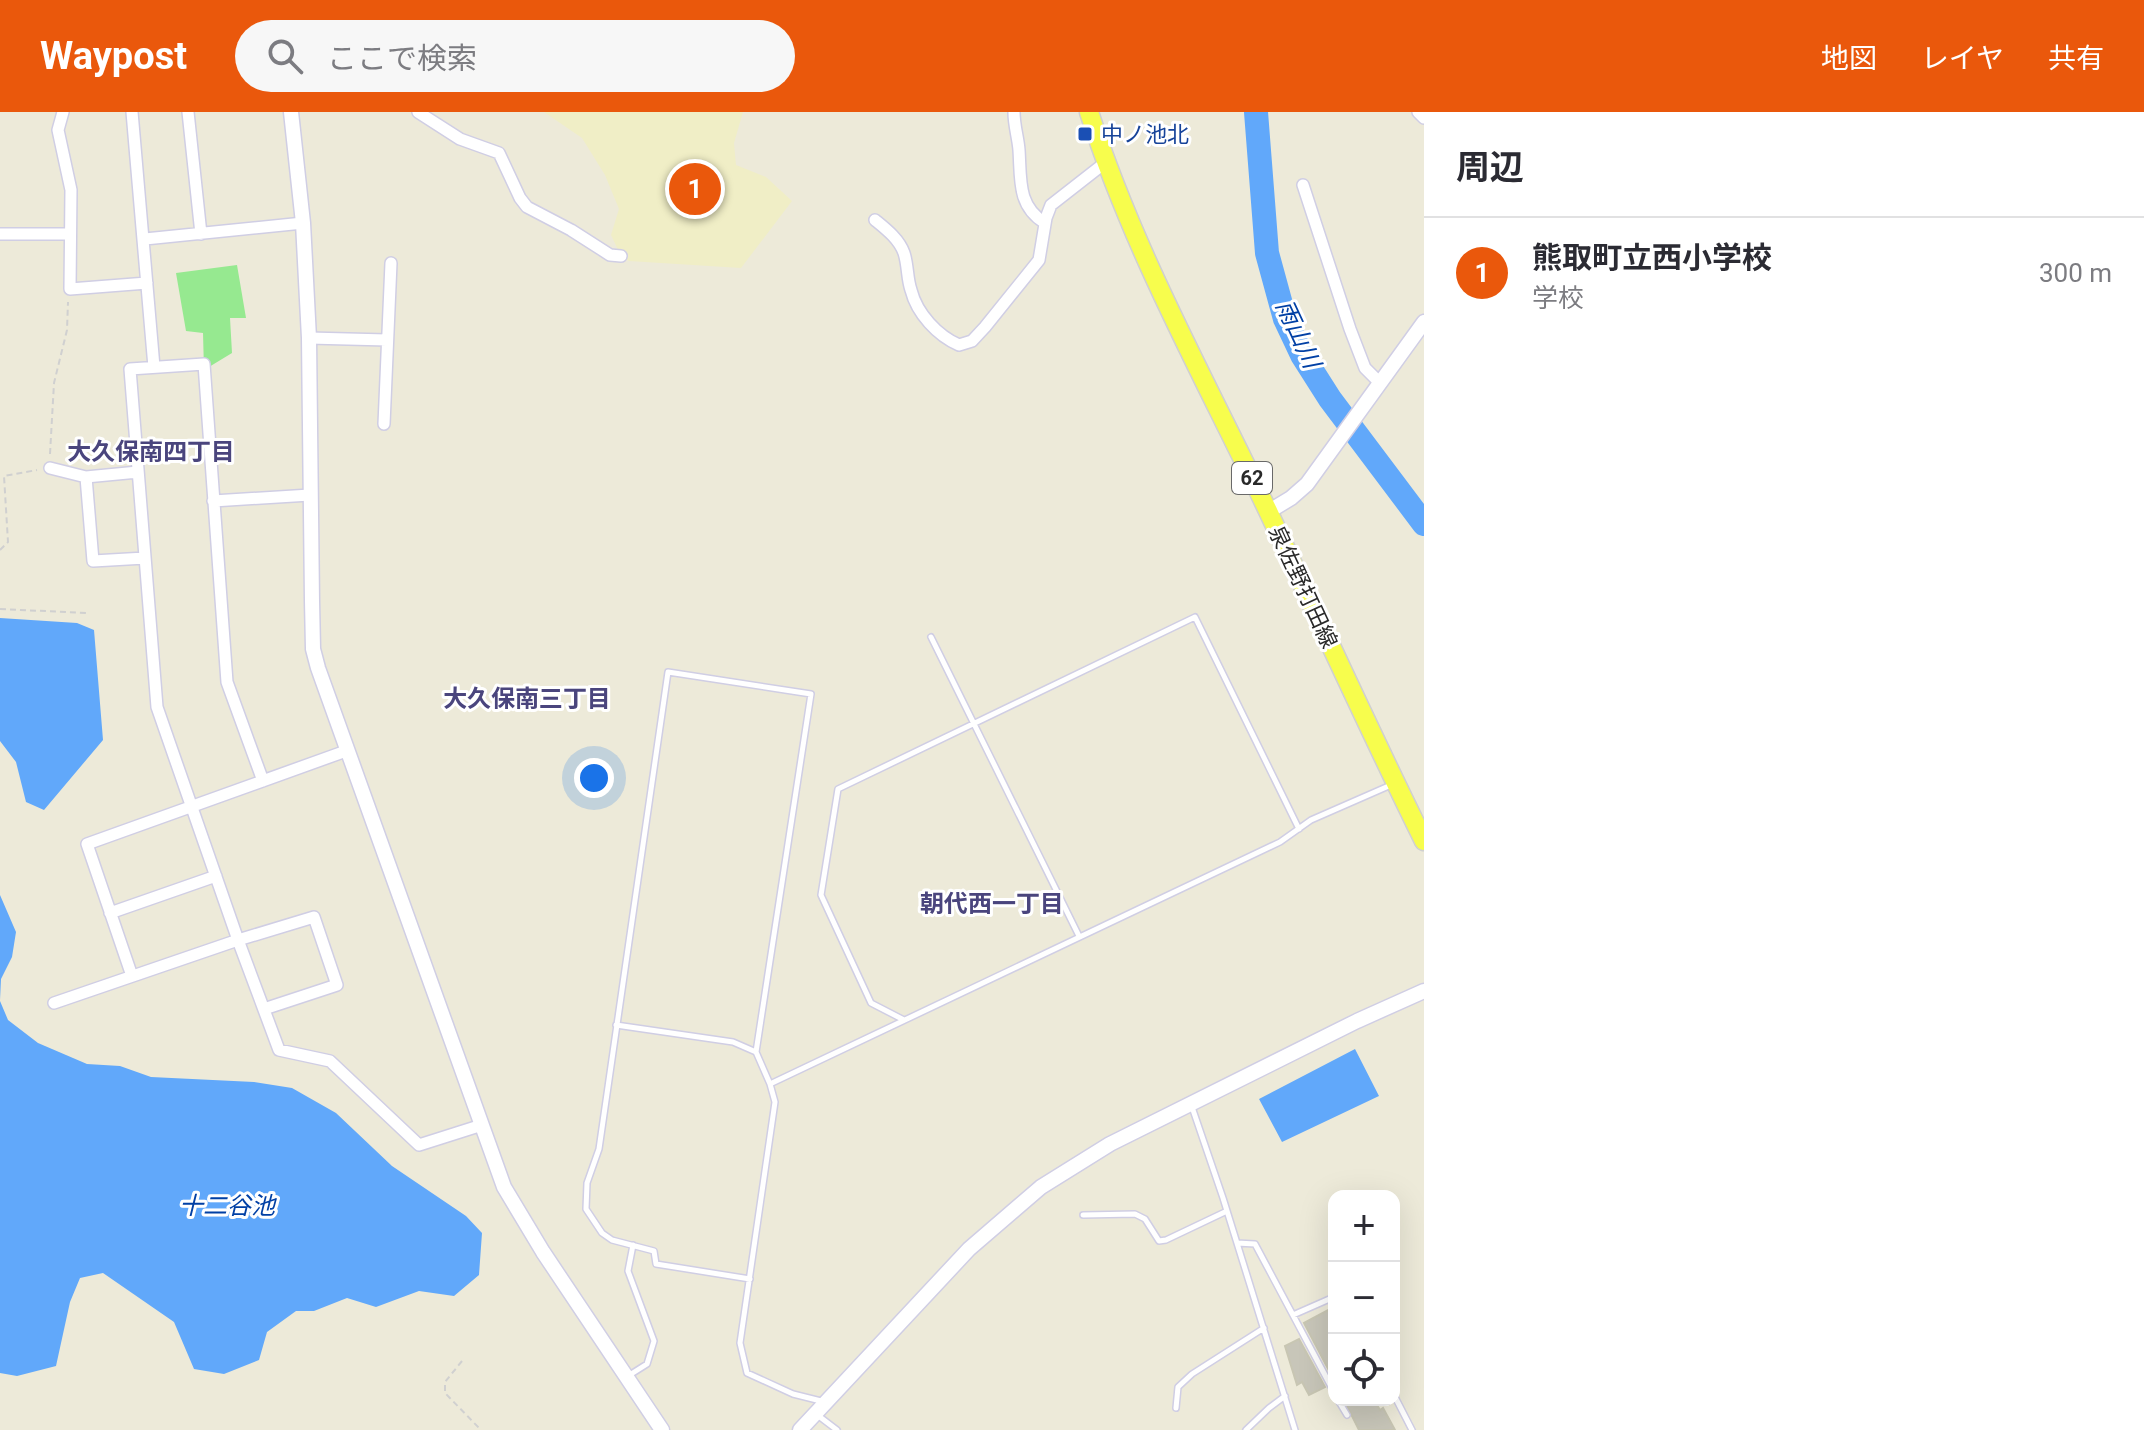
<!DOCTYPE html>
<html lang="ja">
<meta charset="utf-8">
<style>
:root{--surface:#fff;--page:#f7f7f7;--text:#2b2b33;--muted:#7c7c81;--line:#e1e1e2;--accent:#ea580c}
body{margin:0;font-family:Roboto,"Noto Sans JP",sans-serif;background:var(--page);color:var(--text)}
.controls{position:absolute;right:24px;bottom:24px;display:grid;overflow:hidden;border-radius:16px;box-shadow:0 8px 32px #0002}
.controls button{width:72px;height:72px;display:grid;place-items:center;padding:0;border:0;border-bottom:2px solid var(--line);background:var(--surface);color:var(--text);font:40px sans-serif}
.you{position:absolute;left:594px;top:666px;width:28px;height:28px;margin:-20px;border:6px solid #fff;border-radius:50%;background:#1a73e8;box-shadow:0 0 0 12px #1a73e833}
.badge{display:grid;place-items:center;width:52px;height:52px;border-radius:50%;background:var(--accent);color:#fff;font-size:26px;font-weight:700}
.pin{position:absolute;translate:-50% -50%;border:4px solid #fff;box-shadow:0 2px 8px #0006}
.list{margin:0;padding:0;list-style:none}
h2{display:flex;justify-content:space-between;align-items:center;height:104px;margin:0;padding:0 32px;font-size:34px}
h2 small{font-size:26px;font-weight:400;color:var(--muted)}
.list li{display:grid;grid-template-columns:52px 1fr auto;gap:24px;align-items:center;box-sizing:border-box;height:112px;padding:0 32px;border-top:2px solid var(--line)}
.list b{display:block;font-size:30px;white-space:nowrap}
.list p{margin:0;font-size:26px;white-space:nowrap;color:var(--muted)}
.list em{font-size:26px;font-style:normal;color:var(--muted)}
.icon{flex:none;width:44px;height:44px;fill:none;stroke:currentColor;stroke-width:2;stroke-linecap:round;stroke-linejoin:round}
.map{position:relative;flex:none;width:1424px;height:1318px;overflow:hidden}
header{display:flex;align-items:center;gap:48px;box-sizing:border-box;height:112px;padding:0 40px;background:var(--accent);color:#fff}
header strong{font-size:38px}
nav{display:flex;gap:44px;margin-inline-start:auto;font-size:28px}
.search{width:560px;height:72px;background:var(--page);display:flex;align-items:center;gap:20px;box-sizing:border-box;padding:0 28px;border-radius:44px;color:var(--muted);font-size:30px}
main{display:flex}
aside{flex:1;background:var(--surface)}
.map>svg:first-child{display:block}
.education{fill:#f0eec6}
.green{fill:#96e990}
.water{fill:#61a8fa}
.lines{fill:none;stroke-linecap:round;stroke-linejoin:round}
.river{stroke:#61a8fa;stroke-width:24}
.building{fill:#c8c6b9;stroke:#c8c6b3;stroke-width:2}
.service-casing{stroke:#d0cee4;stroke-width:8}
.minor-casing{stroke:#d0cee4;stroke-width:14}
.tertiary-casing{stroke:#d0cee4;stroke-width:17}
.primary-casing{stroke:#d0d0d0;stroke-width:21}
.path{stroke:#d0d0d0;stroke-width:2;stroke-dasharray:6 4;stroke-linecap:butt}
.service{stroke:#fff;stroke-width:5}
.minor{stroke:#fff;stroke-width:11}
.tertiary{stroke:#fff;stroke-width:14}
.primary{stroke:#f7fd4d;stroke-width:18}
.transit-dot{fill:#1a4fb4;stroke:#fff;stroke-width:3}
.labels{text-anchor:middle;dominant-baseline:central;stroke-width:6;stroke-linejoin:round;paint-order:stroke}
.shield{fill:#fff;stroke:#696969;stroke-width:2}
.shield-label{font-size:20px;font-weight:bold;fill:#292929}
.transit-label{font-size:22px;fill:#164399;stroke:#fff;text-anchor:start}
.street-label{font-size:22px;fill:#292929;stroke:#fff}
.water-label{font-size:24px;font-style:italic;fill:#0140a5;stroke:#fff}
.neighbourhood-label{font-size:24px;font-weight:bold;fill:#4a457d;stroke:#fff}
</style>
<header>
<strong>Waypost</strong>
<div class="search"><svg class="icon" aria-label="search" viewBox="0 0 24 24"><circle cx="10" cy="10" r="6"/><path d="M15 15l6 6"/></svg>ここで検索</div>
<nav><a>地図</a><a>レイヤ</a><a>共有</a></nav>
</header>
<main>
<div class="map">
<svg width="1424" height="1318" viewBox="0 0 1424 1318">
<rect width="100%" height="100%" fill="#edead9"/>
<!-- education -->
<path class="education" d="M544,0H743L734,31L736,53L766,65L792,89L741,156L629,149L621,144L611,123L619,97L605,63L582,26Z"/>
<!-- green -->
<path class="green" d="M237,153L246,206H230L232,241L204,258L203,221L186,219L176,161Z"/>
<!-- water -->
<path class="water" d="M0,506L77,511L94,518L103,628L44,698L26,690L16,650L0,629Z
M0,783L16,820L12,845L1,867L0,888Z
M0,889L8,908L38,931L87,952L120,954L151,965L254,970L292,976L336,1001L392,1054L466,1104L482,1121L479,1163L454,1184L419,1179L376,1195L347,1186L314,1199H296L267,1220L259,1248L224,1262L194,1257L174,1210L103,1161L80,1166L70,1190L56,1254L17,1264L0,1261Z
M1355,937L1379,984L1282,1030L1259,987Z"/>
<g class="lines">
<!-- river -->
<path class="river" d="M1256,0L1267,141L1285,207L1302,243L1330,287L1424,412"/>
</g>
<!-- building -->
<path class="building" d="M1334,1195V1268L1304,1211Z
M1299,1227L1325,1275L1309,1283L1302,1270L1297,1273L1285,1234Z
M1344,1288H1374L1380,1298L1383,1296L1395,1318H1359Z"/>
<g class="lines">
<!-- service casing -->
<g class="service-casing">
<path id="service" d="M931,525L1079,824
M904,908L871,891L821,783L838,677L1195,505L1299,717
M616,913L733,930L756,940
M1192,995L1223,1086L1295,1318
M1083,1103L1135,1102L1145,1107L1159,1129L1166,1128L1227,1099
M1237,1131L1255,1132L1334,1280
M750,1167L656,1152L654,1139L612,1128L602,1121L586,1097L587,1071L599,1037L668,560L811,582L756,940L770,972
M1293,1203L1334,1185
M628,1264L647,1252L654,1229L628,1159L633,1133
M1394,1283L1412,1318
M1338,1288L1347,1303
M821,1289L793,1282L747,1261L740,1231L775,990L770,972L1280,730L1311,708L1391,673
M1176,1296L1178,1275L1192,1262L1264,1216
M816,1302L837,1318
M1246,1318L1269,1296L1285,1284"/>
</g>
<!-- minor casing -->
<g class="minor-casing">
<path id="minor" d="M63,0L58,18L71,78L70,177L147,171
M132,0L154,255
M188,0L201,122
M418,0L460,27L499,41L520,86L527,95L571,118L610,143L621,144
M1014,0C1014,14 1018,25 1019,38C1021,67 1017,94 1045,111
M1418,0L1424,6
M1303,73L1350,217L1365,256L1380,271
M875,108C886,117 899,127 904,141C908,153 907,167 911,178C917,202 938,224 959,233L972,229L985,215L1039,148L1046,106L1051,93L1106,50
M0,122H69
M145,127L303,111
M309,226L387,228
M384,312L391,151
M50,356L86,365
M138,360L86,365L93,449L145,446
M213,389L310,383
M110,801L216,764
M132,864L87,732L346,639
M54,891L238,828L157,595L130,257L204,252L227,570L263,669
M264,897L337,873L314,805L238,828L279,938L330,949L419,1033L482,1013"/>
</g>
<!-- tertiary casing -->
<g class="tertiary-casing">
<path id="tertiary" d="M291,0L303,111L309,226L312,489L313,537L318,556L504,1075L543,1140L662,1318
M1268,400L1291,386L1307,372L1424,210
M800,1318L969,1137L1041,1075L1110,1032L1357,909L1424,879"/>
</g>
<!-- primary casing -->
<g class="primary-casing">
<path id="primary" d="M1089,0C1134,140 1205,267 1268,399C1320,509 1370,620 1424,729"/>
</g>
<!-- path -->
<path class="path" d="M50,342L54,271L67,218L68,190
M0,438L8,430L4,364L37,358
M0,497L87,501
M462,1249L445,1270V1281L481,1318"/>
<!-- service -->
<use href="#service" class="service"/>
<!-- minor -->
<use href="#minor" class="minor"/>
<!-- tertiary -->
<use href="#tertiary" class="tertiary"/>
<!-- primary -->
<use href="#primary" class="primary"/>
</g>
<!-- markers -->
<rect class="transit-dot" x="1077" y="14" width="16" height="16" rx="4"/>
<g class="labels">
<!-- shield labels -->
<rect class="shield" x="1232" y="350" width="40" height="32" rx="6"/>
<g class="shield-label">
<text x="1252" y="366">62</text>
</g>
<!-- transit labels -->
<g class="transit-label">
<text x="1101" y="22">中ノ池北</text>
</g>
<!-- street labels -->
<g class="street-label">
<text transform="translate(1303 475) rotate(65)">泉佐野打田線</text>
</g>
<!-- water labels -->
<g class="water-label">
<text transform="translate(1298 222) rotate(65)">雨山川</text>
<text x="227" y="1094">十二谷池</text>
</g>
<!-- neighbourhood labels -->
<g class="neighbourhood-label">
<text x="151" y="340">大久保南四丁目</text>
<text x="527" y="587">大久保南三丁目</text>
<text x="992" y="792">朝代西一丁目</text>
</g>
</g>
</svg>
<div class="controls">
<button>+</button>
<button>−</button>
<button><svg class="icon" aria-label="locate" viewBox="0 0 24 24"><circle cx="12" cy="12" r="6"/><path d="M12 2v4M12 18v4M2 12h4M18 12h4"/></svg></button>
</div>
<div class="you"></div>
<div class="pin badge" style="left:695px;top:77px">1</div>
</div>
<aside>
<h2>周辺<small></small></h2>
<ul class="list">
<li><span class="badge">1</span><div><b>熊取町立西小学校</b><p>学校</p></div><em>300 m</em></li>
</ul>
</aside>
</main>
